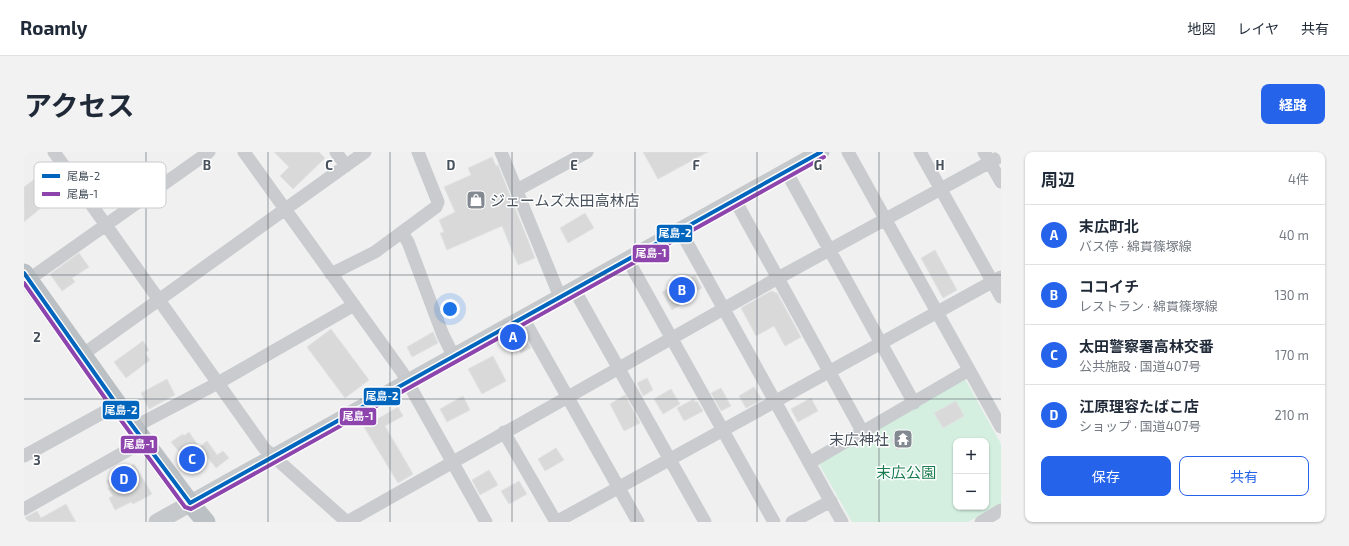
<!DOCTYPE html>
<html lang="ja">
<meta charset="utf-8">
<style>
:root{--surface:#fff;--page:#f2f2f3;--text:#1f2937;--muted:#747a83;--line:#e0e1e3;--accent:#2563eb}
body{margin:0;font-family:"Exo 2","Noto Sans JP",sans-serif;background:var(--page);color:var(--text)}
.controls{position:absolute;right:12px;bottom:12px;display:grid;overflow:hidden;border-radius:8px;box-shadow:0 1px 3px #0004}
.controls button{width:36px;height:36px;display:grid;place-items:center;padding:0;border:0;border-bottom:1px solid var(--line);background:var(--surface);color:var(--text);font:20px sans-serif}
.you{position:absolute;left:426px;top:157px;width:14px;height:14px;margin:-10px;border:3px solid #fff;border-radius:50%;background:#1a73e8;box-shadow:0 0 0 6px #1a73e833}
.badge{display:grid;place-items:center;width:26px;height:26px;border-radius:50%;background:var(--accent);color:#fff;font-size:13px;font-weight:700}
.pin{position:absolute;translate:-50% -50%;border:2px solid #fff;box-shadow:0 1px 4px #0006}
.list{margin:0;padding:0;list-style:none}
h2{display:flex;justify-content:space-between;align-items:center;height:52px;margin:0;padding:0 16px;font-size:17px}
h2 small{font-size:13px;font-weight:400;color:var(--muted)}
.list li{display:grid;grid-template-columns:26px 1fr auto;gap:12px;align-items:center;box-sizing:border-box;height:60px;padding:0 16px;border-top:1px solid var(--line)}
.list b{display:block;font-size:15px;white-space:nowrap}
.list p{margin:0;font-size:13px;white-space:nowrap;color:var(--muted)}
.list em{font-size:13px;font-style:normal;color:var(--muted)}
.actions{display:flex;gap:8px;padding:12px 16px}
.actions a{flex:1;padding:9px 0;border:1px solid var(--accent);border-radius:8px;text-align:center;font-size:14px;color:var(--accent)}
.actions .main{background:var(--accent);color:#fff}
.map{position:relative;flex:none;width:977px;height:370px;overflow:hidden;border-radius:8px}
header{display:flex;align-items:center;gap:24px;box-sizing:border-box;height:56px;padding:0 20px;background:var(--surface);border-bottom:1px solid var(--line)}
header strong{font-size:19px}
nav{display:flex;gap:22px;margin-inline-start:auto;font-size:14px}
.intro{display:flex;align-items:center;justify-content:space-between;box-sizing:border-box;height:96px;padding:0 24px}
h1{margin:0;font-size:28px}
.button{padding:10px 18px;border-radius:8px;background:var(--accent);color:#fff;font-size:14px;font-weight:700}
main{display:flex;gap:24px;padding:0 24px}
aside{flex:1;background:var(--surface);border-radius:8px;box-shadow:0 1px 3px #0004}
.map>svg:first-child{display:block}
.green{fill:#d4efe0;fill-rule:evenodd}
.building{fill:#d9d9da;stroke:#e1e2e3}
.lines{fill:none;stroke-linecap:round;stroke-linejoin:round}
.minor{stroke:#c9cbce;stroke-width:13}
.major{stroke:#c6c9cc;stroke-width:17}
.highway{stroke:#bbc0c4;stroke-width:19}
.bus-1-casing{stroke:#fff;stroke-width:7}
.bus-2-casing{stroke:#fff;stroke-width:7}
.bus-1{stroke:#0065bd;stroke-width:4}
.bus-2{stroke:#8e44ad;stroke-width:4}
.grid{fill:none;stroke:#47515c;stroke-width:1;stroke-opacity:0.55}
.labels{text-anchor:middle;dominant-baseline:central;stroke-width:3;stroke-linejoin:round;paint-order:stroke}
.poi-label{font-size:15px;fill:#47515c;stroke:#fff;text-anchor:start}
.park-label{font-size:15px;fill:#197c4e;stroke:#fff}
.key{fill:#fff;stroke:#c8cbce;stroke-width:1}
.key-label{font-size:11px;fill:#47515c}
.grid-label{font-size:13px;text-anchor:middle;font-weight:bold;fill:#47515c;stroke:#fff;stroke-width:3;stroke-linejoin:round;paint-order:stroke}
.line-badge{stroke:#fff;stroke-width:1.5}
.badge-label{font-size:11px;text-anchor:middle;font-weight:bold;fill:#fff}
</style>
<header>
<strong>Roamly</strong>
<nav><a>地図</a><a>レイヤ</a><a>共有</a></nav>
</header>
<div class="intro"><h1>アクセス</h1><a class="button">経路</a></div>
<main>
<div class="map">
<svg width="977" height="370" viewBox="0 0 977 370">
<rect width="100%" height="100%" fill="#f0f0f0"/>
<!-- green -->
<path class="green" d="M941,227L977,292V352L944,370H828L795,312ZM932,289H962V355H932Z"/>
<!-- building -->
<path class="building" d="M250,0H295L301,6L269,37L256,24L265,15Z
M619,0H684L634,27Z
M468,5L472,14L474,13L511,106L494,113L478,74L423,98L416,81L420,80L415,68L431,60L420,35L447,23L444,16Z
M15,24L23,35L29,30L36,40L0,70V35Z
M561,61L570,76L544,91L536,76Z
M911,98L933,138L919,146L897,106Z
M55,101L65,115L48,126L51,130L38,139L26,122Z
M671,123L678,136L657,148L659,151L648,158L638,140Z
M747,139L753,141L777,185L761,194L750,174L732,184L717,156Z
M307,177L345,228L321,246L283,195Z
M409,180L414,191L388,205L383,195Z
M501,186L507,196L497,201L492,191Z
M119,189L125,198L121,201L126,208L102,226L90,210Z
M469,204L482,229L458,242L444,217Z
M623,226L629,238L619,244L613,231Z
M143,227L151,243L125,257L117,241Z
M730,235L738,248L722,256L715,244Z
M697,236L707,254L697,259L687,241Z
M647,237L656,252L639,262L630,247Z
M601,243L616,271L600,279L586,252Z
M439,244L446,258L423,270L416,257Z
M787,246L794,259L774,270L767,257Z
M670,247L671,250L673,249L679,259L660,269L653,256Z
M932,249L940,264L919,276L910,261Z
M374,255L379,264L361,274L389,322L374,331L340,275Z
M883,279L889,289L873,298L867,288Z
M165,280L175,295L183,289L193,303L199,299L205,306L192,316L182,303L171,311L163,309L147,290L159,282L160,284Z
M532,296L540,308L521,319L514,307Z
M110,312L128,342L109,352L107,350L91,358L85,346L89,344L84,336L86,335L83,329Z
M465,318L474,333L456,343L448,328Z
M495,329L503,342L485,352L477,339Z
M42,352L52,370H0V366L13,359L17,366Z"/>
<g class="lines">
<!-- minor -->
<path class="minor" d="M30,0L240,296L323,370
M220,0L378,220L462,370
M312,0L322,14
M477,0L536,145
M824,0L977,275
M896,0L977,145
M960,0L977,30
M762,19L890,251
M493,38L563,0
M711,48L838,279
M656,78L818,370
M378,81L384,90L419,183L430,205
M604,108L750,370
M307,122L351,100L412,55L414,50L394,0
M4,128L185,0
M550,137L681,370
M499,166L614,370
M58,203L341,0
M110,275L194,231L330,153
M480,280L532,370
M0,304L93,253
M785,311L945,218
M0,357L120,289
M323,370L754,126L977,4
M532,370L977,125
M768,370L807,349
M957,370L977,358"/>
<!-- major -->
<path class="major" d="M133,370L797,0"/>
<!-- highway -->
<path class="highway" d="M0,121L120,289L166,351L182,370"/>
<!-- bus-1 casing -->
<g class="bus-1-casing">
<path id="bus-1" d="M0,121L93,253L166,351L797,0"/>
</g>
<!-- bus-2 casing -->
<g class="bus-2-casing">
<path id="bus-2" d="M0,131L88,256L161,355L167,357L800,5"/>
</g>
<!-- bus-1 -->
<use href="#bus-1" class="bus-1"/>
<!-- bus-2 -->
<use href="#bus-2" class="bus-2"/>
</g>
<!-- grid -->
<path class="grid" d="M122,0V370M244,0V370M366,0V370M488,0V370M611,0V370M733,0V370M855,0V370M0,123H977M0,247H977"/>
<!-- icons -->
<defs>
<g id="shop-square" transform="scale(1)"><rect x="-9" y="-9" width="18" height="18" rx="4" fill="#828990" stroke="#fff"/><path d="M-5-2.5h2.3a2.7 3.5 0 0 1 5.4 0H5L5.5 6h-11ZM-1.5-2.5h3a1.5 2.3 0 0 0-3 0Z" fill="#fff"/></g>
<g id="temple-square" transform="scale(1)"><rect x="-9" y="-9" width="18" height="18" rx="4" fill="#828990" stroke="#fff"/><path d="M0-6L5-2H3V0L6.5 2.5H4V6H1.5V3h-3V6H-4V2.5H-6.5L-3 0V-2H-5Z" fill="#fff"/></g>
</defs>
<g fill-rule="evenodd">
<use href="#shop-square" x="452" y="48"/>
<use href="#temple-square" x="879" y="287"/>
</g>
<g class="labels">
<!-- poi labels -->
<g class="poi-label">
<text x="466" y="48">ジェームズ太田高林店</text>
<text x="865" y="287" text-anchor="end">末広神社</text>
</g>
<!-- park labels -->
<g class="park-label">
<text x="882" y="320">末広公園</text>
</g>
</g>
<!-- legend -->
<rect x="10" y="10" width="132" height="46" rx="6" class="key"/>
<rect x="18" y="22" width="18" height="4" fill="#0065bd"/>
<rect x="18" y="40" width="18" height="4" fill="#8e44ad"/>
<g class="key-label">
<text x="43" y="28">尾島-2</text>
<text x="43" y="46">尾島-1</text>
</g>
<g class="grid-label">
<text x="183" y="18">B</text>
<text x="305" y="18">C</text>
<text x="427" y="18">D</text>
<text x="550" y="18">E</text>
<text x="672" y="18">F</text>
<text x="794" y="18">G</text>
<text x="916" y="18">H</text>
<text x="13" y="190">2</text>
<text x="13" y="313">3</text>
</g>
<g class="line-badge">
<rect x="632" y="72" width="37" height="19" rx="4" fill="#0065bd"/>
<rect x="608" y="92" width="38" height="19" rx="4" fill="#8e44ad"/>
<rect x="339" y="235" width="38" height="19" rx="4" fill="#0065bd"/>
<rect x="78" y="248" width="38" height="20" rx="4" fill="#0065bd"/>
<rect x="315" y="255" width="38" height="19" rx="4" fill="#8e44ad"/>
<rect x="96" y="283" width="38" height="19" rx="4" fill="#8e44ad"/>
</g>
<g class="badge-label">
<text x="651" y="85">尾島-2</text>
<text x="627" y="105">尾島-1</text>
<text x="358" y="248">尾島-2</text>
<text x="97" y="262">尾島-2</text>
<text x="334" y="268">尾島-1</text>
<text x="115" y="296">尾島-1</text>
</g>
</svg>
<div class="controls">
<button>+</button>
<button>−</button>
</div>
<div class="you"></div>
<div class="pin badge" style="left:489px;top:185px">A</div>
<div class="pin badge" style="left:658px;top:138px">B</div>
<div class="pin badge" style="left:168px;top:307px">C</div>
<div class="pin badge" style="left:100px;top:327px">D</div>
</div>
<aside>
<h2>周辺<small>4件</small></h2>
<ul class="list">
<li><span class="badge">A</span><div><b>末広町北</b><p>バス停 · 綿貫篠塚線</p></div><em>40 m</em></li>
<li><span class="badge">B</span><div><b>ココイチ</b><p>レストラン · 綿貫篠塚線</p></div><em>130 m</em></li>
<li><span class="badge">C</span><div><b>太田警察署高林交番</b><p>公共施設 · 国道407号</p></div><em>170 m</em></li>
<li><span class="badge">D</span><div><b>江原理容たばこ店</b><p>ショップ · 国道407号</p></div><em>210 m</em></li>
</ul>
<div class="actions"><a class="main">保存</a><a>共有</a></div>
</aside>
</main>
